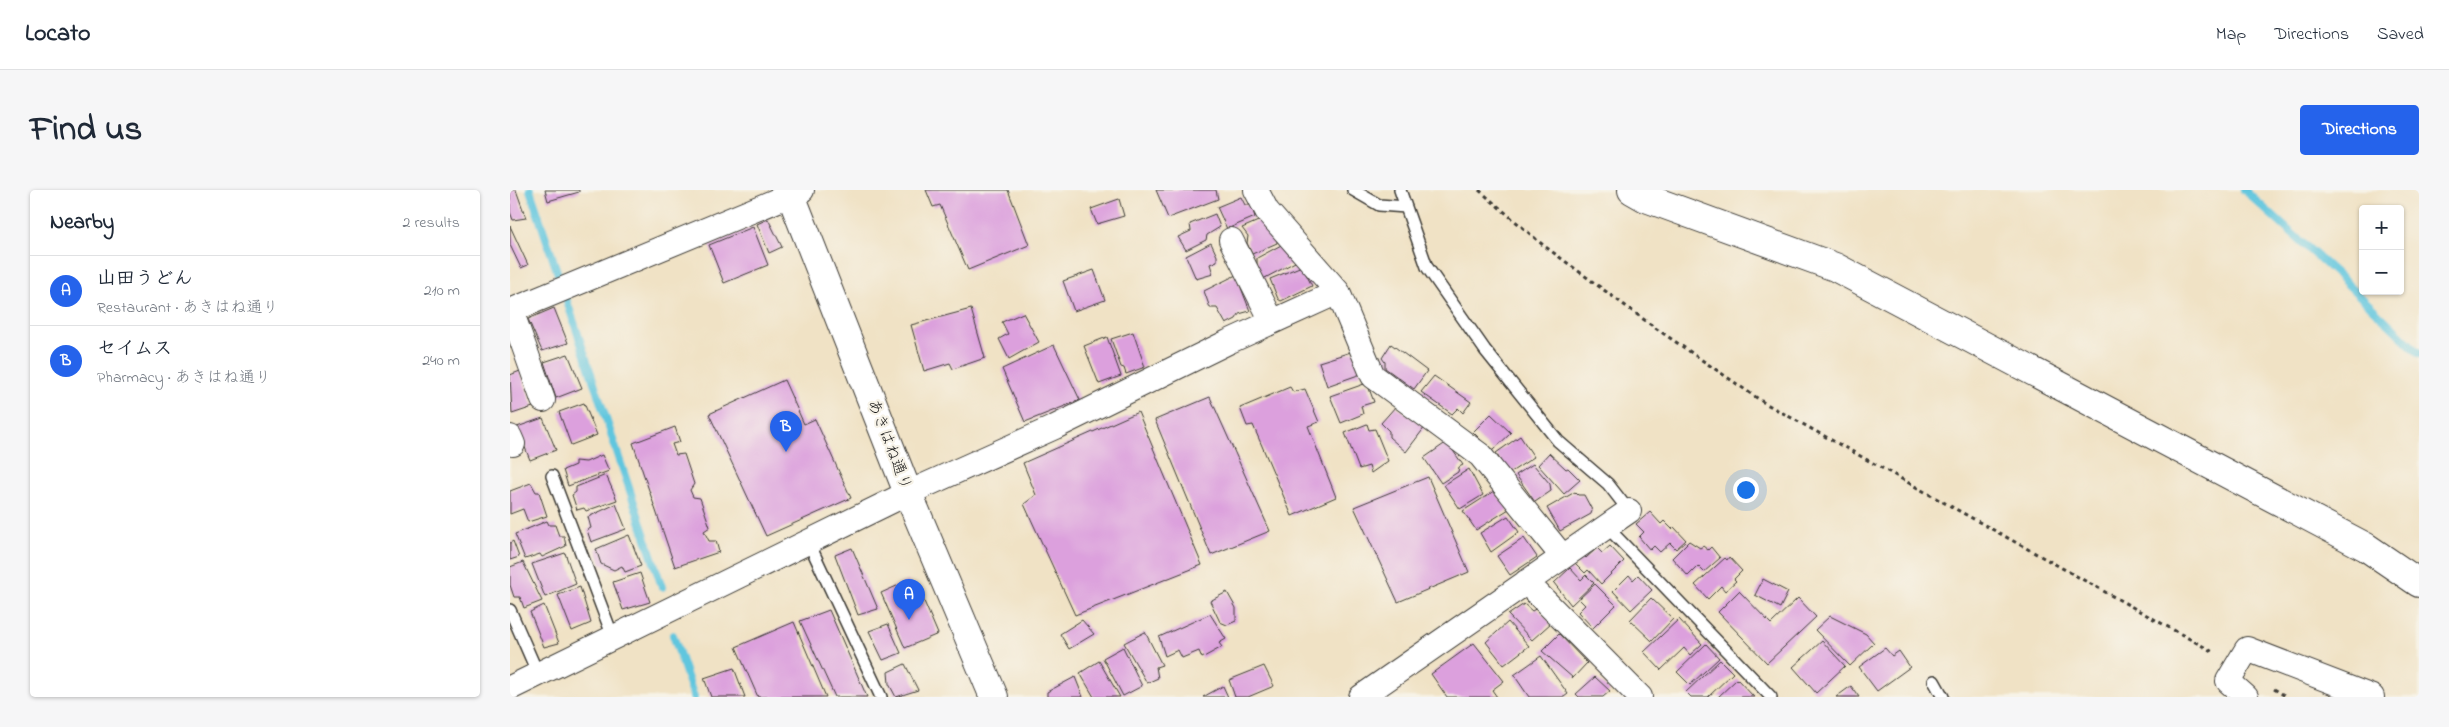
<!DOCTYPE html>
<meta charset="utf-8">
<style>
:root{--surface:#fff;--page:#f6f6f7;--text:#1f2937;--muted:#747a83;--line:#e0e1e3;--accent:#2563eb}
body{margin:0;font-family:"Indie Flower","Klee One",sans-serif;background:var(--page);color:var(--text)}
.controls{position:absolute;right:15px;top:15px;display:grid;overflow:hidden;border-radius:5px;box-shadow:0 1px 4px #0004}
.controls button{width:45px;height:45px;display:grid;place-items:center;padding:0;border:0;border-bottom:1px solid var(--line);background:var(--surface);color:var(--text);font:25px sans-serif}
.you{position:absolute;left:1235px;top:299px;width:18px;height:18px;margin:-12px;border:4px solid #fff;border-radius:50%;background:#1a73e8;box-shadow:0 0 0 8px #1a73e833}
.badge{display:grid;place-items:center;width:32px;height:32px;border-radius:50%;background:var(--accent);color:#fff;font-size:16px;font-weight:700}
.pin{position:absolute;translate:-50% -41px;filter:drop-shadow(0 1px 2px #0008)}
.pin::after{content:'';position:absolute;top:26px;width:18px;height:15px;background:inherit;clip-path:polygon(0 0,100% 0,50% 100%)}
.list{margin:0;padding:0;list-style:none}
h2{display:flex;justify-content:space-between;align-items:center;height:65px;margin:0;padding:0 20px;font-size:21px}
h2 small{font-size:16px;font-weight:400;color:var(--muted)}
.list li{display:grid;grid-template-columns:32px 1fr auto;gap:15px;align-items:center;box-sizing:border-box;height:70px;padding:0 20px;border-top:1px solid var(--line)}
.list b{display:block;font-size:19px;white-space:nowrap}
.list p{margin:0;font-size:16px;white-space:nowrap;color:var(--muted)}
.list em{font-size:16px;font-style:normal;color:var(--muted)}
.map{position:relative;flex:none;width:1909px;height:507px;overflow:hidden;border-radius:5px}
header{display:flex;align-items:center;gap:30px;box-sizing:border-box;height:70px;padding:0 25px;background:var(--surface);border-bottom:1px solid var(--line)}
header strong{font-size:24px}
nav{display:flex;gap:28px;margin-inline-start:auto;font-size:18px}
.intro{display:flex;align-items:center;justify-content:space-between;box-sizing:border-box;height:120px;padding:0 30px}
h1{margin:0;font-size:35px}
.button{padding:12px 22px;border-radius:5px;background:var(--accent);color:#fff;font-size:18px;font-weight:700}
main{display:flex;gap:30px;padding:0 30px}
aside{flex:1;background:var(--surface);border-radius:5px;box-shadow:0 1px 4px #0004}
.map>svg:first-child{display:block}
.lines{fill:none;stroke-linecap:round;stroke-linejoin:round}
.stream{stroke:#60c6de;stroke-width:8}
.building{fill:#dca0dd}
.service-casing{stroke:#3c3a35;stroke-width:14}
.minor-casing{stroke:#3c3a35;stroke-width:26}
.tertiary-casing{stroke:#3c3a35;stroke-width:30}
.path{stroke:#3c3a35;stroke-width:3;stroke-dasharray:4 4;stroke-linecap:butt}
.service{stroke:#fff;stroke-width:11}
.minor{stroke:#fff;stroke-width:24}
.tertiary{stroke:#fff;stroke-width:28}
.labels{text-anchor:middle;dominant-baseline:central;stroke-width:4.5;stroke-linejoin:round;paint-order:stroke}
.street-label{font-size:16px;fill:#1c1c1c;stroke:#f7f3e8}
</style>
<header>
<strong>Locato</strong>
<nav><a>Map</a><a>Directions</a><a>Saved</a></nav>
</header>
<div class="intro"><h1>Find us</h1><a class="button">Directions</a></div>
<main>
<aside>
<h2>Nearby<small>2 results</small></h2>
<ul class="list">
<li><span class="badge">A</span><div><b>山田うどん</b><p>Restaurant · あきはね通り</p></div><em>210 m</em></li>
<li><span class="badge">B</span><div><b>セイムス</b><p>Pharmacy · あきはね通り</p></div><em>240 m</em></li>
</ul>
</aside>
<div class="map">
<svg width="1909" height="507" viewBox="0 0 1909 507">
<rect width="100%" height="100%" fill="#f7f3e8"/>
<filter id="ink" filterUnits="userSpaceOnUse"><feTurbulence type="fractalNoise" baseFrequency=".02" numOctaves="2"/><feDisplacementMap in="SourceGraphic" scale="10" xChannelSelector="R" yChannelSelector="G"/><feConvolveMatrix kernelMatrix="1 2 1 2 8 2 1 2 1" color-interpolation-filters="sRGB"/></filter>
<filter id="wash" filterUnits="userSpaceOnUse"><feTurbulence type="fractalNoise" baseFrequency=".0096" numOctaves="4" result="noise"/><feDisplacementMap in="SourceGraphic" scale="20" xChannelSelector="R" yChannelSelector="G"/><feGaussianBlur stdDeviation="1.12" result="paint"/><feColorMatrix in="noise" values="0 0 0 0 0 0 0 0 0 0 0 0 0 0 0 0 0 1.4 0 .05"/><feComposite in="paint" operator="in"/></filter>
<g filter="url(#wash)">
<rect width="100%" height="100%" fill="#f0e2c5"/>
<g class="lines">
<!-- stream -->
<path class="stream" d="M20,0L152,397
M1734,0L1829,86L1909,163
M163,445L184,507"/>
</g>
<g id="blocks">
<!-- building -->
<path class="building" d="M0,0H6L16,28L3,30L0,22Z
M35,0H69V2L38,11Z
M416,0H498L519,55L458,80L430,15L423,17Z
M646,0H706L708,9L658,28Z
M731,7L735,15H741L745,27L717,39L707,17Z
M609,9L614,26L587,34L581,19Z
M705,24L710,37L697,45L696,50L676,60L668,47L681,41L680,34Z
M258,29L272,57L259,63L247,34Z
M753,29L767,47V53L742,64L737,53L738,46L732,38Z
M0,36L18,75L11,78L0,55Z
M243,37L258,75L214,93L199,55Z
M701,53L707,66V71L700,74L703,84L686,89L676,66Z
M775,53L787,71L753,89L747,76V68Z
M792,76L802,96L771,111L768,109L760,89Z
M584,80L595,110L564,121L553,91Z
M726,85L740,121L729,124L726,129L716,134L707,118H700L694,101Z
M44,118L58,153L32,161L18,129Z
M461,119L475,168L443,179L440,173L414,181L401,135Z
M513,123L529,152L499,169L489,149L498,144L492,132Z
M623,142L635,177L616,184L614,178L611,177L601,149Z
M597,147L611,186L589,194L574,156Z
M881,154L917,181L904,199L875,178V172L872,168Z
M544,155L570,210L515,232L492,179Z
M844,161L851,184L817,196L809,172Z
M58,164L72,198L46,208L34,172Z
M10,181L23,217L2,224L0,185Z
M924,186L961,212L953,223L948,218L942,224L911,202Z
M274,190L294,234L305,229L341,308L256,346L199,224Z
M857,193L864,212L851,216L853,224L831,233L820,206Z
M780,197L783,202L795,199L809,232L798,236L826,307L782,326L743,235L737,236L730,218Z
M700,207L760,341L701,365L645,230Z
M74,213L87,245L61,255L49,222Z
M886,216L915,237L896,262L879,247V241L871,233Z
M628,222L692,375L565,425L514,314L526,305L513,273Z
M981,224L1001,243L982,261L963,242Z
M33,228L46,260L20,270L7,237Z
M857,234L859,240L865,239L878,271L861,283L859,276L849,279L835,243Z
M165,237L170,252L162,254L166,265L174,264L184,294L180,300L183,307L190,308L200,337L194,341L199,351H206L209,362L165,377L123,253Z
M1010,246L1024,267L998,284L986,263Z
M937,252L953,275L949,277L948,282L931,293L914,268Z
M1039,263L1056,279L1058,278L1070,290L1054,304L1028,275Z
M92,265L99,281L58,296L53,280L65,275V271L76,272Z
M1023,274L1040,294L1041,301L1025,312L1006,285Z
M959,279L973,305L950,319L934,295Z
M96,285L107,310L76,321L74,318L67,320L62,305L66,302V297Z
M918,287L959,382L888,412L844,317Z
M21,293L26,302H29L37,326L18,332L13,319L0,324V301Z
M984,301L999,319L966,340L953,321Z
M1065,302L1068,305H1074L1082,320L1081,324L1050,341L1037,318Z
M106,314L116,339L81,352L77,340L81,338L78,327Z
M1140,322L1151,334L1154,331L1162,339L1164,337L1176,350L1166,359L1160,353L1150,362L1144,356L1140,360L1129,347L1134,342L1126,334Z
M998,326L1009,342L981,362L970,343Z
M37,331L39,335H45L49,346H54L56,356L32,367L30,364L15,369L5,344Z
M119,345L131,376L115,382L112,376L104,380L91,374L86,359Z
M1014,348L1027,367L1000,385L987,366Z
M3,351L9,367L0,370V353Z
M1179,351L1190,358L1193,356L1198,360L1201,357L1210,368L1194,382L1188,376L1178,386L1162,368Z
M1100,356L1114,371L1091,394L1078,380L1075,383L1065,373L1073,365L1076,368L1087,358L1092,363Z
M342,358L368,419L348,425L325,365Z
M55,363L66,394L35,407L22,374Z
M1219,367L1232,381L1224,389L1226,391L1215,401L1211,396L1198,409L1185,395L1215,368L1217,370Z
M13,372L32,411L14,418L10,407H4L0,395V377Z
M1060,378L1071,390L1076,385L1084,393L1061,415L1044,393Z
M130,383L140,412L113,420L103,392Z
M1119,385L1123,390L1128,385L1142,400L1121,420L1103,401Z
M1253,389L1278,402L1270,418L1245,405Z
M398,391L406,412L413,409L428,444L395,458L371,403Z
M1085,394L1106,415L1083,438L1068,422L1075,415L1069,409Z
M70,397L81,433L62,441L48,405Z
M1229,401L1261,434L1288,408L1306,427L1257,473L1208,422Z
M717,402L726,418V431L717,435L710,432L700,411Z
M1141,408L1163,429L1142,451L1120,430Z
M1014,414L1022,421L1027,418L1041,433L1022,450L998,425Z
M34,415L49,453L34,457L20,422Z
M319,420L357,507H325L290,431Z
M700,424L716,449L709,453L712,457L692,468L689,461L672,468L668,460L655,466L649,447Z
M1320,426L1356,444L1364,453L1340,476L1305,440Z
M1169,429L1192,454L1180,465L1174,458L1151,480L1134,462Z
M572,430L584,444L559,459L550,444Z
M284,432L316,507H248L226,457Z
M998,432L1019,456L994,475L976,452Z
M378,434L391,463L373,470L359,441Z
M635,442L652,475L646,477L648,488L637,493L614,453Z
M1049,444L1077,473L1063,488L1032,461Z
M1312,451L1335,476L1306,503L1283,477Z
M964,453L994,491L982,500L987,507H937L921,484Z
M1196,454L1209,468L1180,495L1167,482Z
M613,457L632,496L613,506L593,468Z
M1375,458L1382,466L1389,461L1400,477L1367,501L1349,477Z
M1031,466L1058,504L1054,507H1019L1004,485Z
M1210,470L1223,483L1198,507H1181L1176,502Z
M589,471L610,507H584L570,483Z
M395,474L408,500L386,507L379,494L378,482Z
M754,476L764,496L738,507H725L719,490Z
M224,478L235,507H201L194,488Z
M565,487L573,507H537V502Z
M1085,487L1100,501L1093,507H1069L1066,504Z
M1227,489L1244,507H1208Z
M713,496L718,507H693Z
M1341,496L1349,507H1326Z"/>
</g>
</g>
<g filter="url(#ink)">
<use href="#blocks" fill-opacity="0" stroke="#3c3a35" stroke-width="1"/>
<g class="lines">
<!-- service casing -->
<g class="service-casing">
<path id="service" d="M843,0L869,15L896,17
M890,0L917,77L975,160L1048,251L1098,294L1119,321
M42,286L103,447
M1096,336L1261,507
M298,351L371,507
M0,420L28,484
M1424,491L1433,507"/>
</g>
<!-- minor casing -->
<g class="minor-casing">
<path id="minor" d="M721,50L762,131
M828,102L863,186L970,265L1052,366
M1,120L33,210
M0,121L292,0
M0,247L3,254
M1016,392L1130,507
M0,498L398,303L545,237L718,152L828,102L757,21L746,0
M851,507L1119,321
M1736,507L1718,491L1737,459L1862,507"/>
</g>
<!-- tertiary casing -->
<g class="tertiary-casing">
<path id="tertiary" d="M279,0L398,303L484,507
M1122,0L1136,8L1325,77L1856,357L1909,393"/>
</g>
<!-- path -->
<path class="path" d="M969,0L1033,55L1144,137L1253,212L1705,463
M1764,499L1777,507"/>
<!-- service -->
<use href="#service" class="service"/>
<!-- minor -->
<use href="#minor" class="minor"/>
<!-- tertiary -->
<use href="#tertiary" class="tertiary"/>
</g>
</g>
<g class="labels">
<!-- street labels -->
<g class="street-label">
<text transform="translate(379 255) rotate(69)">あきはね通り</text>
</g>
</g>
</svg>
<div class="controls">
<button>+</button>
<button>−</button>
</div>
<div class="you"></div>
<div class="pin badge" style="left:399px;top:430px">A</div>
<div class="pin badge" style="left:276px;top:262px">B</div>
</div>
</main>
